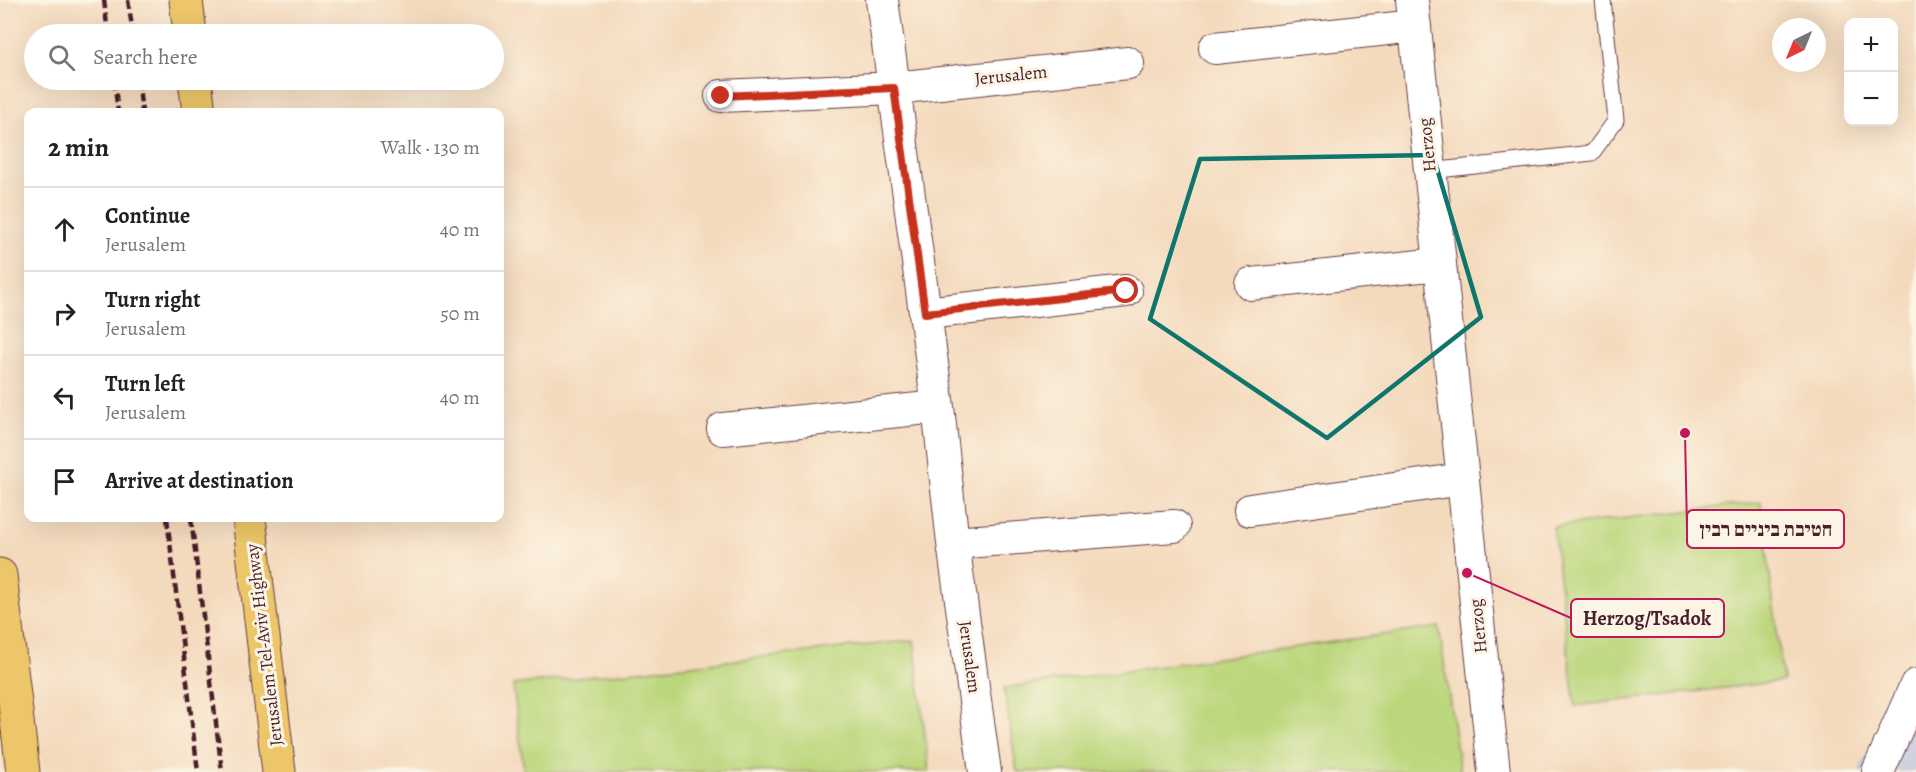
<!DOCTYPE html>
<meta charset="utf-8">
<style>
:root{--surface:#fff;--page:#f6f6f6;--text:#222;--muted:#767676;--line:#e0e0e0}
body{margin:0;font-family:Alegreya,"Frank Ruhl Libre",serif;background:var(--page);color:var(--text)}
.controls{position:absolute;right:18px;top:18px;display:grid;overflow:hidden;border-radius:12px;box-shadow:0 6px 24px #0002}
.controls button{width:54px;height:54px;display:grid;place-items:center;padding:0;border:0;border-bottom:2px solid var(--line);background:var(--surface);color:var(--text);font:30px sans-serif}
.compass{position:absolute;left:1772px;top:18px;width:54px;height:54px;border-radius:50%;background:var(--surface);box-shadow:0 6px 24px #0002;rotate:223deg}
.stop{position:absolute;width:18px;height:18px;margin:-14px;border:4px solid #c8321e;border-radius:50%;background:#fff}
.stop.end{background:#c8321e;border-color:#fff;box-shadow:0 2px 6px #0008}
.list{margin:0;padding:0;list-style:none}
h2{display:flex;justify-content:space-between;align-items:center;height:78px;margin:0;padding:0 24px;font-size:26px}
h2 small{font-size:20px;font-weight:400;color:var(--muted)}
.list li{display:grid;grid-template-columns:39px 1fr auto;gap:18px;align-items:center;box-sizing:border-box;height:84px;padding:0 24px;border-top:2px solid var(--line)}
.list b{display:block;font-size:22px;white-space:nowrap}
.list p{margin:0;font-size:20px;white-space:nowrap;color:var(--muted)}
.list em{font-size:20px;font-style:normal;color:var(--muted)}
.icon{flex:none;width:33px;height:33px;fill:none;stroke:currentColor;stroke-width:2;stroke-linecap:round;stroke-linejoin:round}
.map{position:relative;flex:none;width:1916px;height:772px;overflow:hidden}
.search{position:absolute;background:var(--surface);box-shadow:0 6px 24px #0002;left:24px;top:24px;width:480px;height:66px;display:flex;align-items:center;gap:15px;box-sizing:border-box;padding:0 21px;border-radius:33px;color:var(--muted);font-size:22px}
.panel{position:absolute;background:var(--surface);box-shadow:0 6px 24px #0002;left:24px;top:108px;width:480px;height:414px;border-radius:12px}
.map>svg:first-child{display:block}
.industrial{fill:#bfc2dd}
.green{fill:#bbd77c;stroke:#827b54;stroke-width:1.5}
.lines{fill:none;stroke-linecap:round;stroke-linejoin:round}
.lane-casing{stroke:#643b41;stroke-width:17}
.street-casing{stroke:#643b41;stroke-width:34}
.highway-casing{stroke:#643b41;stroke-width:35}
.lane{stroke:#fff;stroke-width:15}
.street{stroke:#fff;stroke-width:32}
.highway{stroke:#ecc669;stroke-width:33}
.rail{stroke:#4a1f2b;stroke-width:4.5;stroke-dasharray:9 4.5;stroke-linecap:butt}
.route{stroke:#c8321e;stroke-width:8}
.marked{fill:none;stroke:#0f766e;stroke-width:4.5;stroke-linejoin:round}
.labels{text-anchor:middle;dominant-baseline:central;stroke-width:6;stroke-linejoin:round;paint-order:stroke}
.street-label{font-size:18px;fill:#4a1f2b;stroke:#fcf5e5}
.leader{fill:none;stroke:#c2185b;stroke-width:2}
.callout-dot{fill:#c2185b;stroke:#fcf5e5;stroke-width:2}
.callout{fill:#fcf5e5;stroke:#c2185b;stroke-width:2}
.callout-label{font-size:20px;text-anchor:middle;font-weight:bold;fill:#4a1f2b}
</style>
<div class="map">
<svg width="1916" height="772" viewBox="0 0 1916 772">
<rect width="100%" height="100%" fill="#fcf5e5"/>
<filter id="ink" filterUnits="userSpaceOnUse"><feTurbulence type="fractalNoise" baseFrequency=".0167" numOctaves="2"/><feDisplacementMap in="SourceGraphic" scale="12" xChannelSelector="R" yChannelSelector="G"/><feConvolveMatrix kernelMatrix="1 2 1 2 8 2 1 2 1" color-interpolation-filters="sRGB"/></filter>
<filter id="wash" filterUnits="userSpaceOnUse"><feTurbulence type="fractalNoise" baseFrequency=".008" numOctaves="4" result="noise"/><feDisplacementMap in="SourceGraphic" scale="24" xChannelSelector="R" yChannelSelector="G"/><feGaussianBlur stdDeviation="1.35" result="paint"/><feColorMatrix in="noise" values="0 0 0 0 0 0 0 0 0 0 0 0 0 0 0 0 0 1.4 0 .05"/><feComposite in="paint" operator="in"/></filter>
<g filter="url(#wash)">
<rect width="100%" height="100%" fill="#f4dabd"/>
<!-- industrial -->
<path class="industrial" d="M1916,663V772H1858Z"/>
<!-- green -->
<path class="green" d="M1761,502L1783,681L1575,706L1553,527Z
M1439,627L1460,772H1017L1004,688Z
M914,640L929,772H524L513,685Z"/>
</g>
<g filter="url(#ink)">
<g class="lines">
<!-- lane casing -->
<g class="lane-casing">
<path id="lane" d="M1430,171L1592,153L1616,120L1603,0"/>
</g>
<!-- street casing -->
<g class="street-casing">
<path id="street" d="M882,0L938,407L953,543L985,772
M1412,0L1494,772
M1215,48L1415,26
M721,96L894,88L1128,63
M1251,284L1439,264
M925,313L1126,291
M723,429L938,407
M1250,510L1463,479
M953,543L1174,526
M1878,772L1916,685"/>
</g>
<!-- highway casing -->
<g class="highway-casing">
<path id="highway" d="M186,0L190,34
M195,80L199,112
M249,518L279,772
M0,575L23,772"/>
</g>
<!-- lane -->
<use href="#lane" class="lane"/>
<!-- street -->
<use href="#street" class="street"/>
<!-- highway -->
<use href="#highway" class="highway"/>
<!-- rail -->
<path class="rail" d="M104,0L108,34
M128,0L133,34
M114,80L118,112
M138,80L142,112
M167,518L198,772
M191,518L222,772"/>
</g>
</g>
<g class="lines" filter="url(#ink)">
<!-- route -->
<path class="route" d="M721,96L894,88L925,313L1126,291"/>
</g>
<!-- marked area -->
<path class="marked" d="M1433,155L1481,317L1327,438L1150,319L1200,159Z"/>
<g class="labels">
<!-- street labels -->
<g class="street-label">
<text transform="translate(1011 75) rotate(-6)">Jerusalem</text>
<text transform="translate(1427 145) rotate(-96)">Herzog</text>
<text transform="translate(1478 626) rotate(-96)">Herzog</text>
<text transform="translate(264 645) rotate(-97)">Jerusalem Tel-Aviv Highway</text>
<text transform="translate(970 657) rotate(82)">Jerusalem</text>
</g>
</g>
<!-- callouts -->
<path class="leader" d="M1685 433L1687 529M1467 573L1571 618"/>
<g class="callout-dot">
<circle cx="1685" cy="433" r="6"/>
<circle cx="1467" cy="573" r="6"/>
</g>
<g class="callout">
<rect x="1687" y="510" width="157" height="38" rx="6"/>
<rect x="1571" y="599" width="153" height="38" rx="6"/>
</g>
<g class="callout-label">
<text x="1766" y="536">חטיבת ביניים רבין</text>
<text x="1647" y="625">Herzog/Tsadok</text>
</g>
</svg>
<div class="controls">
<button>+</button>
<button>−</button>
</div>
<svg class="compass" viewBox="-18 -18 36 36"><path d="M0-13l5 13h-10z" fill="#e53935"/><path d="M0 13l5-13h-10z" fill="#767676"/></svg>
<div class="stop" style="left:1126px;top:291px"></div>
<div class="stop end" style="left:721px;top:96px"></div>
<div class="search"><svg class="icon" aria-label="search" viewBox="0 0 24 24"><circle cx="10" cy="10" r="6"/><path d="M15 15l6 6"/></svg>Search here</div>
<section class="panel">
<h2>2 min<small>Walk · 130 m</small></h2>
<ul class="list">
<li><svg class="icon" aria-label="ahead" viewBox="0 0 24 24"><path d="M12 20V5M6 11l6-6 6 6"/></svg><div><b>Continue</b><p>Jerusalem</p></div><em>40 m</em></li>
<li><svg class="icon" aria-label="right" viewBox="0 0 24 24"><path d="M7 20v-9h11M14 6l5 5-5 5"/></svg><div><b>Turn right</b><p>Jerusalem</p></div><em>50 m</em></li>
<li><svg class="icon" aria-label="left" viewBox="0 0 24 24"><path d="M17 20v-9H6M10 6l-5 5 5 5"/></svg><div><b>Turn left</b><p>Jerusalem</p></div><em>40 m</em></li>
<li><svg class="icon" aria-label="arrive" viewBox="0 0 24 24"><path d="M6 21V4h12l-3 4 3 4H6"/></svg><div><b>Arrive at destination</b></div></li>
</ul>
</section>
</div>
